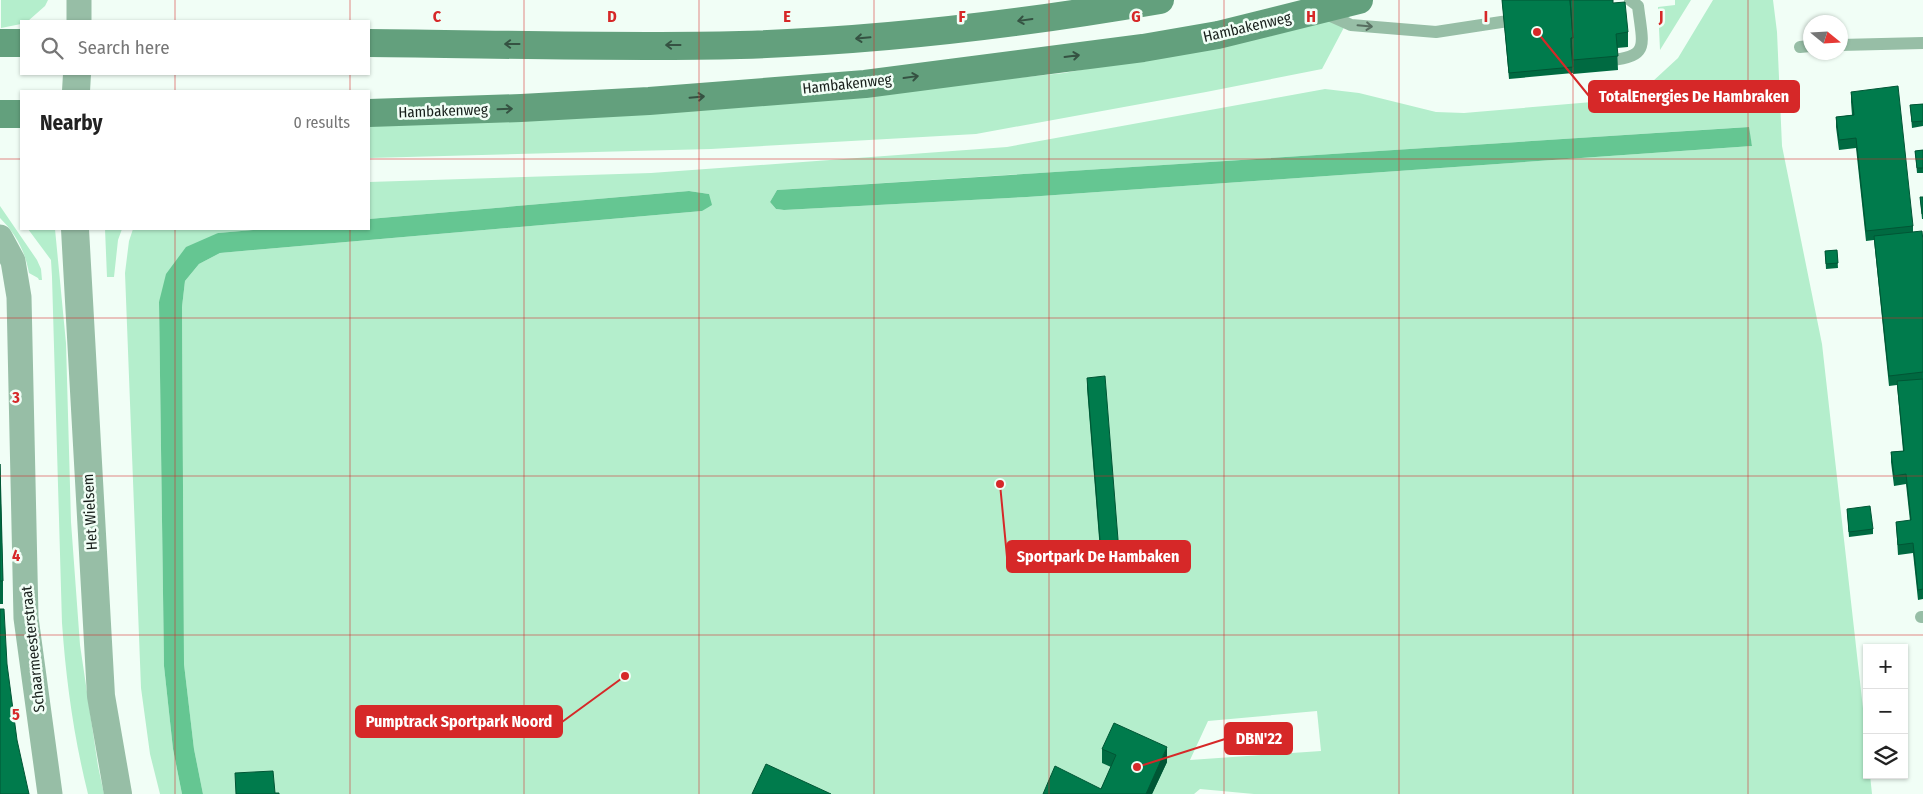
<!DOCTYPE html>
<meta charset="utf-8">
<style>
:root{--surface:#fff;--page:#f6f6f6;--text:#222;--muted:#767676;--line:#e0e0e0}
body{margin:0;font-family:"Fira Sans Condensed",sans-serif;background:var(--page);color:var(--text)}
.controls{position:absolute;right:15px;bottom:15px;display:grid;overflow:hidden;border-radius:0px;box-shadow:0 1px 4px #0004}
.controls button{width:45px;height:45px;display:grid;place-items:center;padding:0;border:0;border-bottom:1px solid var(--line);background:var(--surface);color:var(--text);font:25px sans-serif}
.compass{position:absolute;left:1803px;top:15px;width:45px;height:45px;border-radius:50%;background:var(--surface);box-shadow:0 1px 4px #0004;rotate:108deg}
.list{margin:0;padding:0;list-style:none}
h2{display:flex;justify-content:space-between;align-items:center;height:65px;margin:0;padding:0 20px;font-size:21px}
h2 small{font-size:16px;font-weight:400;color:var(--muted)}
.icon{flex:none;width:28px;height:28px;fill:none;stroke:currentColor;stroke-width:2;stroke-linecap:round;stroke-linejoin:round}
.map{position:relative;flex:none;width:1923px;height:794px;overflow:hidden}
.search{position:absolute;background:var(--surface);box-shadow:0 1px 4px #0004;left:20px;top:20px;width:350px;height:55px;display:flex;align-items:center;gap:12px;box-sizing:border-box;padding:0 18px;border-radius:0px;color:var(--muted);font-size:19px}
.panel{position:absolute;background:var(--surface);box-shadow:0 1px 4px #0004;left:20px;top:90px;width:350px;height:140px;border-radius:0px}
.map>svg:first-child{display:block}
.green{fill:#b4eecc;fill-rule:evenodd}
.water{fill:#65c692}
.lines{fill:none;stroke-linecap:round;stroke-linejoin:round}
.service{stroke:#97bea6;stroke-width:12}
.minor{stroke:#97bea6;stroke-width:25}
.tertiary{stroke:#97bea6;stroke-width:28}
.secondary{stroke:#63a07d;stroke-width:28}
.wall{fill:#006a41}
.shaded-wall{fill:#005635}
.building{fill:#007b4c;stroke:#005635}
.oneway{stroke:#355242}
.oneway2{stroke:#576e60}
.grid{fill:none;stroke:#d62828;stroke-width:1;stroke-opacity:0.55}
.labels{text-anchor:middle;dominant-baseline:central;stroke-width:5;stroke-linejoin:round;paint-order:stroke}
.street-label{font-size:15px;fill:#171e1a;stroke:#f1fef6}
.grid-label{font-size:16px;text-anchor:middle;font-weight:bold;fill:#d62828;stroke:#f1fef6;stroke-width:5;stroke-linejoin:round;paint-order:stroke}
.leader{fill:none;stroke:#d62828;stroke-width:2}
.callout-dot{fill:#d62828;stroke:#f1fef6;stroke-width:2}
.callout{fill:#d62828;stroke:#d62828;stroke-width:2}
.callout-label{font-size:16px;text-anchor:middle;font-weight:bold;fill:#fff}
</style>
<div class="map">
<svg width="1923" height="794" viewBox="0 0 1923 794">
<rect width="100%" height="100%" fill="#f1fef6"/>
<!-- green -->
<path class="green" d="M1,0H48L45,6L28,21H21V24L1,28Z
M1675,0H1691L1660,50L1658,7L1675,5Z
M1713,0H1773L1777,32L1782,146L1822,344L1867,744V775H1870L1872,794H1254L1200,789L1194,794H203L194,749L184,664L182,307L185,281L199,264L220,253L702,211L709,194L689,191L369,219V182L651,173L1007,147L1325,89L1359,93L1436,112L1464,113L1604,101L1628,95L1652,82L1678,58ZM1748,127L1752,146L1027,197L784,210L776,209L770,202L777,190ZM1317,711L1321,751L1190,760L1208,721Z
M1350,16L1322,69L1206,92L976,134L711,149L369,158V119L889,91L1064,73L1197,49Z
M0,206L37,260L41,269L42,280H39L38,278L29,273C25,251 16,234 0,218Z
M28,229H55L66,343L71,522L80,645L98,766L104,794H88C74,738 66,681 62,623L52,277L51,260Z
M105,229H122L118,240L114,277H107Z
M133,229H264L218,233L159,302L164,666L173,749L182,794H160L150,754L141,688L125,273L129,241Z"/>
<!-- water -->
<path class="water" d="M1749,127L1752,146L1027,197L784,210L776,209L770,202L777,190Z
M689,191L709,194L712,205L702,211L220,253L199,264L185,281L182,307L184,664L194,749L203,794H182L173,749L164,666L159,302L166,274L186,247L218,233L264,229H369V219Z"/>
<g class="lines">
<!-- service -->
<path class="service" d="M1324,13L1351,25L1436,32L1521,19
M1840,45L1923,43
M1800,47L1810,46
M1603,61C1651,57 1643,48 1638,6L1630,0
M1921,617H1923"/>
<!-- minor -->
<path class="minor" d="M79,21V0
M0,237L13,261L19,297L26,618L50,794"/>
<!-- tertiary -->
<path class="tertiary" d="M76,91L77,74
M75,229L101,696L118,794"/>
<!-- secondary -->
<path class="secondary" d="M0,43H21
M369,43C492,44 616,48 740,45C880,41 1021,24 1160,0
M369,113L521,108L649,101L865,84L1143,48L1218,35L1359,0
M0,114H21"/>
</g>
<!-- wall -->
<path class="wall" d="M1502,0H1613V3L1628,32V47L1617,48L1618,70L1573,74V73L1509,79Z
M1851,92L1913,226V232L1923,241V599L1918,600L1913,553L1898,555L1896,522L1910,521L1906,484L1894,486L1891,462V452L1903,451L1897,385L1889,386L1874,240L1866,241L1856,148L1839,150L1836,127V117L1852,115L1851,102Z
M1923,104V126L1912,128L1910,105Z
M1923,150V173H1917L1915,151Z
M1920,197H1923V219H1922Z
M1837,250L1838,268L1826,269L1825,251Z
M1087,378L1119,552V562L1101,563L1087,388Z
M0,464L3,581V604H0Z
M1847,509L1873,529V534L1849,537Z
M1102,749L1167,762L1152,794H1043L1101,789L1111,767L1102,763Z"/>
<!-- shaded-wall -->
<path class="shaded-wall" d="M1167,747V762L1152,794H1146Z"/>
<!-- building -->
<path class="building" d="M1502,0H1570L1573,38H1571V47L1573,67L1509,73Z
M1570,0H1613V3L1625,2L1628,32L1616,34L1618,56L1573,60L1571,38H1573Z
M1898,86L1913,226L1866,231L1856,138L1839,140L1836,117L1854,115L1851,92Z
M1923,104V121L1912,122L1910,105Z
M1923,150V168H1917L1915,151Z
M1920,197H1923V214H1922Z
M1922,231L1923,241V372L1889,376L1874,236Z
M1837,250L1838,263L1826,264L1825,251Z
M1105,376L1119,552L1101,553L1087,378Z
M1923,379V589L1918,590L1913,543L1898,545L1896,522L1911,520L1906,474L1894,476L1891,452L1904,451L1897,381Z
M0,464L3,581H0Z
M1870,506L1873,529L1849,532L1847,509Z
M0,609H4L7,664L17,740L29,794H0Z
M1114,723L1167,747L1146,794H1043L1055,766L1101,789L1116,755L1102,749Z
M766,764L831,794H752Z
M273,771L275,793H279V794H236L235,773Z"/>
<!-- one-way arrows -->
<defs><path id="oneway-shaft" d="M-6 0H5M1.5-3L5.5 0L1.5 3" fill="none" stroke-width="1.6" stroke-linecap="round" stroke-linejoin="round" transform="scale(1.25)"/></defs>
<g class="oneway">
<use href="#oneway-shaft" transform="translate(1025 20) rotate(172)"/>
<use href="#oneway-shaft" transform="translate(863 38) rotate(175)"/>
<use href="#oneway-shaft" transform="translate(512 44) rotate(-180)"/>
<use href="#oneway-shaft" transform="translate(673 45) rotate(180)"/>
<use href="#oneway-shaft" transform="translate(1072 56) rotate(-7)"/>
<use href="#oneway-shaft" transform="translate(911 77) rotate(-8)"/>
<use href="#oneway-shaft" transform="translate(697 97) rotate(-5)"/>
<use href="#oneway-shaft" transform="translate(505 109) rotate(-2)"/>
</g>
<use class="oneway2" href="#oneway-shaft" transform="translate(1365 26) rotate(5)"/>
<!-- grid -->
<path class="grid" d="M175,0V21M350,0V21M524,0V794M699,0V794M874,0V794M1049,0V794M1224,0V794M1399,0V794M1573,0V794M1748,0V794M175,74V91M350,74V91M0,159H21M369,159H1923M175,229V794M350,229V794M0,318H1923M0,476H1923M0,635H1923"/>
<g class="labels">
<!-- street labels -->
<g class="street-label">
<text transform="translate(1247 27) rotate(-13)">Hambakenweg</text>
<text transform="translate(847 84) rotate(-6)">Hambakenweg</text>
<text transform="translate(443 111) rotate(-2)">Hambakenweg</text>
<text transform="translate(90 512) rotate(-93)">Het Wielsem</text>
<text transform="translate(33 649) rotate(-96)">Schaarmeesterstraat</text>
</g>
</g>
<g class="grid-label">
<text x="437" y="22">C</text>
<text x="612" y="22">D</text>
<text x="787" y="22">E</text>
<text x="962" y="22">F</text>
<text x="1136" y="22">G</text>
<text x="1311" y="22">H</text>
<text x="1486" y="22">I</text>
<text x="1661" y="22">J</text>
<text x="16" y="403">3</text>
<text x="16" y="561">4</text>
<text x="16" y="720">5</text>
</g>
<!-- callouts -->
<path class="leader" d="M1537 32L1589 96M1000 484L1007 557M625 676L562 722M1137 767L1225 739"/>
<g class="callout-dot">
<circle cx="1537" cy="32" r="5"/>
<circle cx="1000" cy="484" r="5"/>
<circle cx="625" cy="676" r="5"/>
<circle cx="1137" cy="767" r="5"/>
</g>
<g class="callout">
<rect x="1589" y="81" width="210" height="31" rx="5"/>
<rect x="1007" y="541" width="183" height="31" rx="5"/>
<rect x="356" y="706" width="206" height="31" rx="5"/>
<rect x="1225" y="723" width="67" height="31" rx="5"/>
</g>
<g class="callout-label">
<text x="1694" y="102">TotalEnergies De Hambraken</text>
<text x="1098" y="562">Sportpark De Hambaken</text>
<text x="459" y="727">Pumptrack Sportpark Noord</text>
<text x="1259" y="744">DBN'22</text>
</g>
</svg>
<div class="controls">
<button>+</button>
<button>−</button>
<button><svg class="icon" aria-label="layers" viewBox="0 0 24 24"><path d="M12 4l9 5-9 5-9-5zM3 14l9 5 9-5"/></svg></button>
</div>
<svg class="compass" viewBox="-18 -18 36 36"><path d="M0-13l5 13h-10z" fill="#e53935"/><path d="M0 13l5-13h-10z" fill="#767676"/></svg>
<div class="search"><svg class="icon" aria-label="search" viewBox="0 0 24 24"><circle cx="10" cy="10" r="6"/><path d="M15 15l6 6"/></svg>Search here</div>
<section class="panel">
<h2>Nearby<small>0 results</small></h2>
<ul class="list">
</ul>
</section>
</div>
